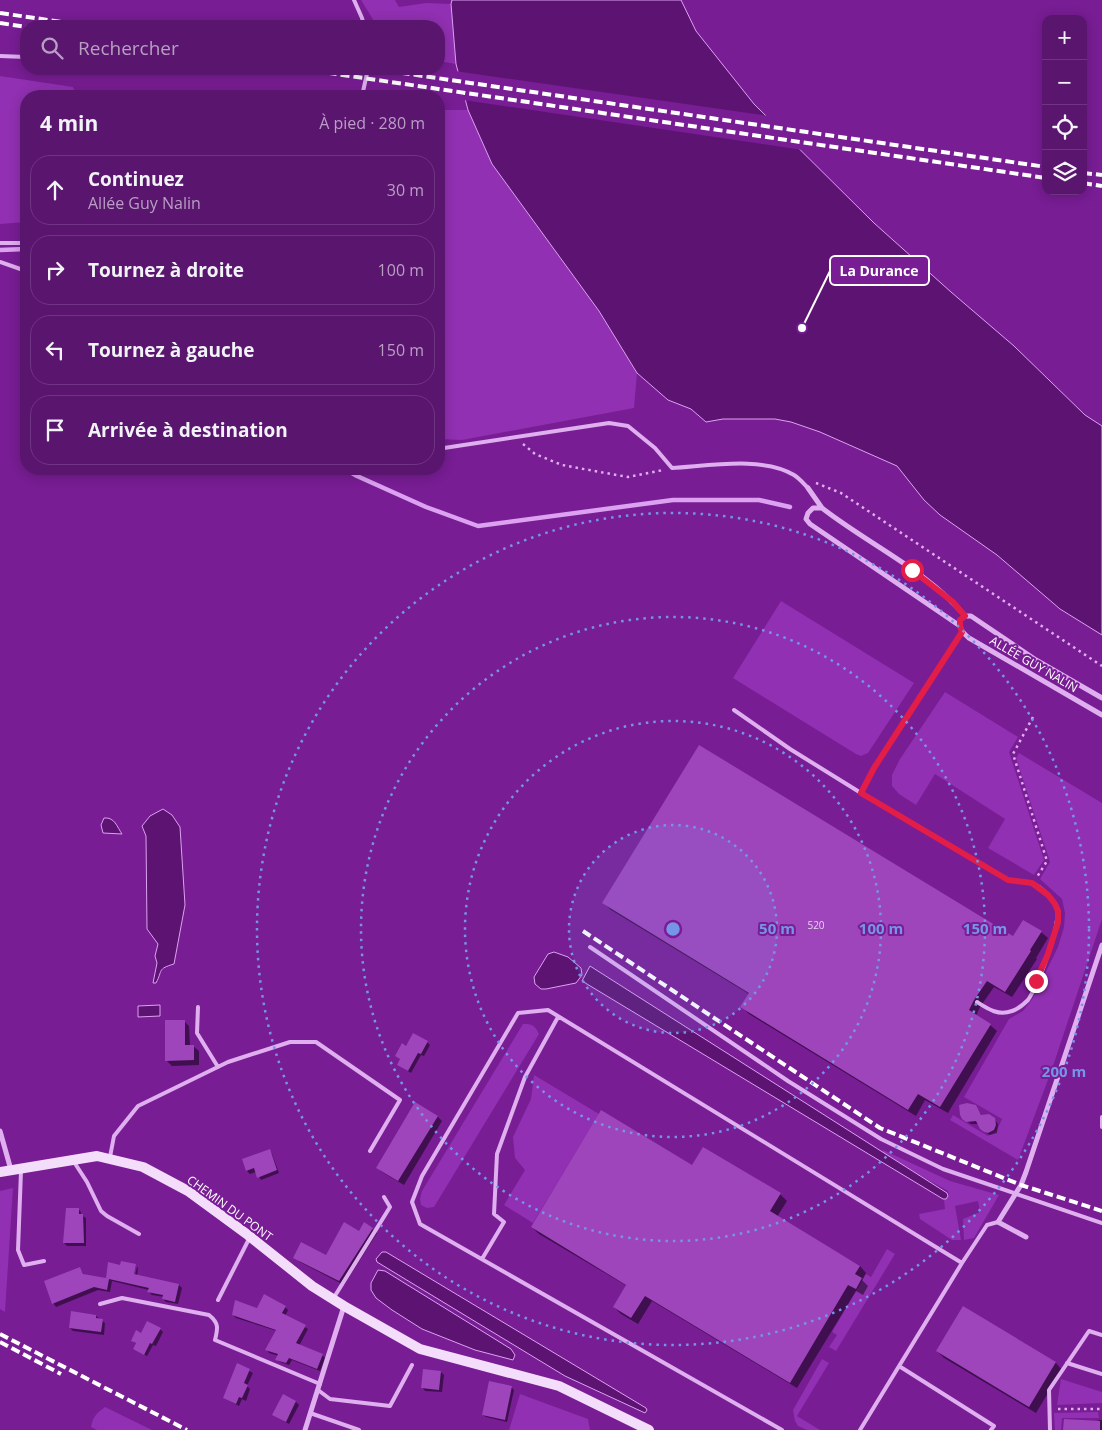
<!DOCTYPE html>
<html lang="fr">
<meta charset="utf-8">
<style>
:root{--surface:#5a166f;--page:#601f74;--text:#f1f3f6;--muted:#b89fc3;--line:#6f3582}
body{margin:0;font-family:"Open Sans",sans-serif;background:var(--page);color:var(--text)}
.controls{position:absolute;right:15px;top:15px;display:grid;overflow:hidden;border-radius:10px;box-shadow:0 2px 12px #0003}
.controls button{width:45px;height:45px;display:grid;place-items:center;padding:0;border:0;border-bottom:1px solid var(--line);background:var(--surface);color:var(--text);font:25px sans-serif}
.stop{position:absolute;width:15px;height:15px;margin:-11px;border:4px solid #e11d48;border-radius:50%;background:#fff}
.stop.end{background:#e11d48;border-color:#fff;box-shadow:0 1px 5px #0008}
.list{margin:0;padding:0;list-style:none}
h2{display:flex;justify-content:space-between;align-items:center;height:65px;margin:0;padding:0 20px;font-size:21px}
h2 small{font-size:16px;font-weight:400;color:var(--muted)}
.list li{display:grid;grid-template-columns:32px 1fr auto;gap:15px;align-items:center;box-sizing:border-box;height:70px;margin:0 10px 10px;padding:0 10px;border:1px solid var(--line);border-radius:20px}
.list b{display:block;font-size:19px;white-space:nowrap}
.list p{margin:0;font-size:16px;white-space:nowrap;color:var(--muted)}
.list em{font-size:16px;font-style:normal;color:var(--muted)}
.icon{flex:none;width:28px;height:28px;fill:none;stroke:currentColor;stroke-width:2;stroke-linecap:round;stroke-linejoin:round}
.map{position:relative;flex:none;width:1102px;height:1430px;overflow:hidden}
.search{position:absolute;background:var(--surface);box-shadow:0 2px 12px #0003;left:20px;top:20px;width:425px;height:55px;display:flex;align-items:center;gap:12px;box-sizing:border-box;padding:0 18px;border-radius:20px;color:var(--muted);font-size:19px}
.panel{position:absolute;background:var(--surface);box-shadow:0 2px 12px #0003;left:20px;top:90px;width:425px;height:385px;border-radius:20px}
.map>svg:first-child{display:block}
.green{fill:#9130b2}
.water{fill:#5d1372;stroke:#dca2f1}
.pier{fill:#781d94}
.shadow{fill:#0007}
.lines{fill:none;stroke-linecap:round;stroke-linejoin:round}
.stream{stroke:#dca2f1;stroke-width:4.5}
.building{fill:#9e45bb}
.path{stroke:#dfafef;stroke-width:2.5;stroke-dasharray:2.5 4;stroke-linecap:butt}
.lane{stroke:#dfafef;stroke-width:4}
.street{stroke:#dfafef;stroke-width:5}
.secondary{stroke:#f4dcfb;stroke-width:10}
.rail{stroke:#fff;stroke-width:4;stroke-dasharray:9 4;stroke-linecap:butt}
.route{stroke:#e11d48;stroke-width:6}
.ring{fill:none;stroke:#7795e8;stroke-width:2.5;stroke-dasharray:2.5 5}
.labels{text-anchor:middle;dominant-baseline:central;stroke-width:4;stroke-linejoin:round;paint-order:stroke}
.number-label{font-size:10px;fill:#e7d0ee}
.street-label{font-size:12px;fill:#fff;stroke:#781d94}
.centre{fill:#7795e8;stroke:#781d94;stroke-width:2.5}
.ring-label{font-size:15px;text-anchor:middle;font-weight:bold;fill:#7795e8;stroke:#781d94;stroke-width:4;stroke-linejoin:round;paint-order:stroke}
.leader{fill:none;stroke:#fff;stroke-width:2}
.callout-dot{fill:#fff;stroke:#781d94;stroke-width:2}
.callout{fill:#781d94;stroke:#fff;stroke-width:2}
.callout-label{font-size:14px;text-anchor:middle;font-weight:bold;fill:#fff}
</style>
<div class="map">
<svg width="1102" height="1430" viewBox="0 0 1102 1430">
<rect width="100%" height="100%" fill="#781d94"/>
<!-- green -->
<path class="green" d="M361,0H395L399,7L426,3L451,4L456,64L439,61V26H377Z
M0,76L73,87L76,96H26V222L0,224Z
M445,110H468L492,164L599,311L637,373L634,408L462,440L439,439V113Z
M781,601L914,683L868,753L861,756L856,754L733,678Z
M945,692L1018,737L1009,752L1044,860L1034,875L988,848L1005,819L935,774L916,805L899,794L892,786V775L900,759Z
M1019,753L1102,803V919L1052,1069L1018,1160L950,1120L953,1115L988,1136L997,1130L1002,1119L964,1097L1009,1019L1023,1011L1033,998L1058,947L1064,927L1065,913L1062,899L1040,879L1050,862L1016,758Z
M523,1024C532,1024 535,1025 539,1034L434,1207L427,1208L421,1205L420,1199L422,1191Z
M534,1075L599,1114L533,1223L504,1205L525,1170L515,1158L513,1137L531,1099Z
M883,1150L950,1181L999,1195L974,1238L964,1240L963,1219L980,1212L978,1201L955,1206L961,1240H952L920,1219L919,1214L945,1209L944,1200L949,1195L948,1191L882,1154Z
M13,1188L5,1312L0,1309V1191Z
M887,1249L895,1254L836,1351L829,1347L837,1335L832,1332L866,1274L871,1277Z
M822,1359L829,1363L797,1416L820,1430H807L798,1426L795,1421L793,1410Z
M1061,1379L1102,1392V1403L1057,1405Z
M520,1394L588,1419L590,1430H509Z
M105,1407L152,1430H97L91,1427C93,1416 97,1413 105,1407Z
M1098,1412L1099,1418H1062L1061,1430H1055L1054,1413Z"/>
<!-- water -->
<path class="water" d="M452,0H681L696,31L754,104L874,223L951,292L1014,346L1085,415L1102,426V635L1060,609L997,555L940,515L924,500L897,466L820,432L791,422L775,419H723L706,422L691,409L668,400L637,373L599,311L492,164L468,110L456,64L451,4Z
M163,809L172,815L180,827L185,905L174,964C157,969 163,970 156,983H153L157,963L155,956L158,944L147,929L146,836L142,826L150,816Z
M104,818C115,817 117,827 122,834L103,833L101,825Z
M554,952L568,957L581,968L582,975L576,983L546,989H541L535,984L534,977L548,954Z
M590,966L947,1193L948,1196L946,1199H943L582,981Z
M160,1005V1016L138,1017V1006Z
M382,1252H386L646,1408L647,1410L645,1413L565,1376L377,1262L376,1259Z
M378,1270L385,1271L511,1349L515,1355L513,1360L475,1350L422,1329L392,1310L376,1298L371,1290V1283Z"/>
<!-- pier -->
<path class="pier" d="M455,71L769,116L803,150L463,100Z"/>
<!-- shadow -->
<path class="shadow" d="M604,903L1014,938L1041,932L1048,938L1036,958L1037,959L1012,997L994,987L980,1007L976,1016L990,1025L997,1031L948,1113L925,1100L916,1116L749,1014L742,1007L749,994L611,910Z
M184,1021L189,1026L190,1046H193L199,1051V1065L172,1066L167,1061Z
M427,1042L430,1045L424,1056L421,1055L411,1073L398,1065L401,1060L397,1056L406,1047Z
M975,1106L982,1116L992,1117L998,1124L997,1133L990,1135L985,1132L979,1124H971L965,1120Z
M437,1116L442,1121L404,1185L382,1172L377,1168Z
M269,1151L272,1154L279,1173L261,1180L256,1172L250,1174L247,1171L243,1160Z
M693,1166L780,1194L787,1201L777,1217L860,1266L866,1273L862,1280L868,1286L863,1295L856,1291L797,1388L652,1301L638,1324L621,1314L614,1307L627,1286L539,1234L532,1227Z
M78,1209L81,1212V1215L86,1218V1246H67L64,1243Z
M372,1229L377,1233L344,1285L300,1262L295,1257L327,1256L360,1233Z
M135,1265L131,1280H134L137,1267L138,1268L137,1276L179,1285L182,1288L178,1304L166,1302L163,1299L164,1297L152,1295L149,1292V1290L112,1281L110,1292L98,1290L56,1307L54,1304L46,1282L80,1268L84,1275L107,1280L121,1267Z
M264,1295L285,1307L288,1310L285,1316L308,1329L299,1346L322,1355L325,1358L320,1371L292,1360L289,1365L280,1362L277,1360L279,1356L269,1353L267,1350L277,1331L236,1318L233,1315L258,1309Z
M963,1308L1056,1363L1062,1370L1036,1413L944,1358L937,1351Z
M96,1316L105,1323L104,1335L73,1331L70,1328Z
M160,1329L163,1332L156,1346L153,1345L147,1356L134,1349L137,1344L132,1341Z
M238,1365L253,1373L247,1386L250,1389L246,1401L242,1399L239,1406L224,1398Z
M424,1370L441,1372L444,1375L442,1392L425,1391L422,1387Z
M511,1387L514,1390L507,1422L486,1417L483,1415Z
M296,1402L299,1405L289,1424L274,1415Z
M1100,1420H1102V1430H1065Z"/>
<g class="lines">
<!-- stream -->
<path class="stream" d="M0,250L26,249
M345,469L357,476L426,507L478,526L673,500H759L790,507"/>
</g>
<!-- building -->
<path class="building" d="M699,745L1013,936L1023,920L1042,931L1030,950L1031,951L1005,992L987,981L974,1000L969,1010L991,1024L940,1107L918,1094L908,1110L740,1007L749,993L602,903Z
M165,1020H185V1045H194V1060L165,1061Z
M413,1033L428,1041L421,1054L418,1053L408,1071L397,1065L400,1059L395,1056L402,1043L406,1046Z
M415,1102L438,1116L398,1181L376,1168Z
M967,1103L976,1105L981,1115L989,1114L995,1118L996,1125L994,1130L988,1133L984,1132L980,1129L976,1121L966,1122L962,1119L960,1115L959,1105Z
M601,1110L692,1165L703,1147L781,1193L770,1211L860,1266L855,1274L862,1278L856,1289L848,1285L790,1383L645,1296L631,1318L613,1307L626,1285L531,1227Z
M270,1149L277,1170L257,1178L254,1168L246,1171L242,1159Z
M66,1208H79V1214H83L84,1243H63Z
M344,1222L359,1231L364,1222L373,1228L339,1281L293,1258L301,1242L326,1255Z
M121,1261L136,1264L134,1274L179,1284L175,1302L162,1299L163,1295L147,1292L149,1288L109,1279L107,1290L94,1287L52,1304L44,1281L80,1267L83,1274L106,1278L108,1262L120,1265Z
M264,1294L286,1306L282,1313L306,1325L296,1343L323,1354L317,1369L289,1358L286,1363L275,1360L278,1354L265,1350L276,1330L232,1315L235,1300L257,1308Z
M963,1306L1056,1362L1029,1407L936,1351Z
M71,1311L96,1315V1318L103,1319L101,1332L69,1328Z
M147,1321L161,1328L152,1344L150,1343L144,1355L133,1349L136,1343L131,1341L136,1330L141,1333Z
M237,1363L250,1369L244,1383L248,1385L242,1398L239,1397L236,1404L223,1398Z
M423,1369L441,1371L439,1390L421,1388Z
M489,1381L512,1386L505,1420L482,1415Z
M283,1394L296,1401L286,1422L272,1415Z
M1064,1419L1100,1421V1430H1063Z"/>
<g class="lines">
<!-- path -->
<path class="path" d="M523,444L535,454L562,465L600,472L628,477L663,470
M816,483L841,493L1102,666
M1033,717L1013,754L1047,861L1037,877
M1058,1409H1102"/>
<!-- lane -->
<path class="lane" d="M354,0L362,18L364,26
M0,56L26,57
M187,69L223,71
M362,96L368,69
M0,243H26
M0,262L26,271
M439,448H444L609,423L628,426L655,448L672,468C708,466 763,456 794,475C799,478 804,484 808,488
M962,632L874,768L861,793L1008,880C1015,881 1024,881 1031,883C1040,886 1052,897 1056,906C1063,922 1038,985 1028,1000C1024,1004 1018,1009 1012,1011C998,1016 988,1009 977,1002
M734,710L790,749L861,793
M590,947L788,1081L881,1139L943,1169L1102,1223
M198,1007L197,1033L218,1067
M1102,1117V1127
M110,1157L114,1136L138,1106L228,1062L290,1042H316L400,1100L370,1151
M74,1162L87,1182L101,1211L107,1216L139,1234
M21,1171L18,1250L24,1265L44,1261
M482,1259L504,1222L494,1214L497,1154L525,1077L558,1017
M333,1299L390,1207L384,1197
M218,1300L250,1237
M100,1304L122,1298L209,1315C219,1323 218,1328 215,1340L320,1384
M1067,1363L1102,1374
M899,1366L994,1426L991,1430
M318,1390L330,1399L390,1406L412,1365
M310,1413L359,1430
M782,1430L420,1224L412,1202L422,1176L518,1013L548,1010L962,1263L987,1225L998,1222
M860,1430L962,1263
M1050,1430L1049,1390L1089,1331L1102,1335"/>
<!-- street -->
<path class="street" d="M808,488L822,508
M960,626L810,524L806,519L808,513L813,508H822C868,544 928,571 965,616
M1102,698L1036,660L971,616H965L960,620C959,629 962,632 969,638L1102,715
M0,1131L11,1170
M1026,1237L998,1222L1021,1185L1026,1172L1102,945
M305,1430L344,1306"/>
<!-- secondary -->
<path class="secondary" d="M0,1172L97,1156L143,1167L188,1191L248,1235L312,1286L344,1306L420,1349L559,1386L649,1430"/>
<!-- rail -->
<path class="rail" d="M0,13L90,26
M0,23L26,27
M302,69L1046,178
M375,69L1046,167
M1083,173L1102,175
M1083,183L1102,186
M583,931L880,1128L1021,1185L1102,1211
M0,1334L187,1430
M0,1342L61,1374"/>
</g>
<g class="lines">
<!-- route -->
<path class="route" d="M912,570L953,602L965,616L960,620V626L962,632L874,768L861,793L1008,880L1032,883L1048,895L1055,904L1058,911V922L1048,954L1036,981"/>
</g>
<!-- distance rings -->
<circle cx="673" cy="929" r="104" fill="#7795e8" fill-opacity=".12"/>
<g class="ring">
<circle cx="673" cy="929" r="104"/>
<circle cx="673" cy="929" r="208"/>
<circle cx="673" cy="929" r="312"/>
<circle cx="673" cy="929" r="416"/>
</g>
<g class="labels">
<!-- number labels -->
<g class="number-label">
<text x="816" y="925">520</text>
</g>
<!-- street labels -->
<g class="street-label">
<text transform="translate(1034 664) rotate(30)">ALLÉE GUY NALIN</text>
<text transform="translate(230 1208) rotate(36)">CHEMIN DU PONT</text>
</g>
</g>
<circle cx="673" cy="929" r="8" class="centre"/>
<g class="ring-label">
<text x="777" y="934">50 m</text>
<text x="881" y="934">100 m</text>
<text x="985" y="934">150 m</text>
<text x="1064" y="1077">200 m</text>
</g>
<!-- callouts -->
<path class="leader" d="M802 328L830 271"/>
<circle class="callout-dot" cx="802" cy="328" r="5"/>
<rect class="callout" x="830" y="256" width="99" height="29" rx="5"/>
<g class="callout-label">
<text x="879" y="276">La Durance</text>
</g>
</svg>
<div class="controls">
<button>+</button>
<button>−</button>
<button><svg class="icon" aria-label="locate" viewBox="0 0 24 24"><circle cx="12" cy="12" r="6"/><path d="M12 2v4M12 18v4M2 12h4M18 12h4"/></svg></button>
<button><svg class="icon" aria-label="layers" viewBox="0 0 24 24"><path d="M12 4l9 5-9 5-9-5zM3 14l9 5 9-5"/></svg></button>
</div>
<div class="stop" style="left:912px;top:570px"></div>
<div class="stop end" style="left:1036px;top:981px"></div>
<div class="search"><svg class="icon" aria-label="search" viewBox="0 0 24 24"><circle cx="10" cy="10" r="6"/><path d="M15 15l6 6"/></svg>Rechercher</div>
<section class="panel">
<h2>4 min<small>À pied · 280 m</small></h2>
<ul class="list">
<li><svg class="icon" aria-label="ahead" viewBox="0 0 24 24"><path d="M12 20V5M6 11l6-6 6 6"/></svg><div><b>Continuez</b><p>Allée Guy Nalin</p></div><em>30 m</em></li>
<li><svg class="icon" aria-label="right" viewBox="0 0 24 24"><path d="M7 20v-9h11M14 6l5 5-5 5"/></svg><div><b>Tournez à droite</b></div><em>100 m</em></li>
<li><svg class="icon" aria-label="left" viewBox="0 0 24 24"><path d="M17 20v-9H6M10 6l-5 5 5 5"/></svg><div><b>Tournez à gauche</b></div><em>150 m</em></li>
<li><svg class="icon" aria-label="arrive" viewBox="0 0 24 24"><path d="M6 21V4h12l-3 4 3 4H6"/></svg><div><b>Arrivée à destination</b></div></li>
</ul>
</section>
</div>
